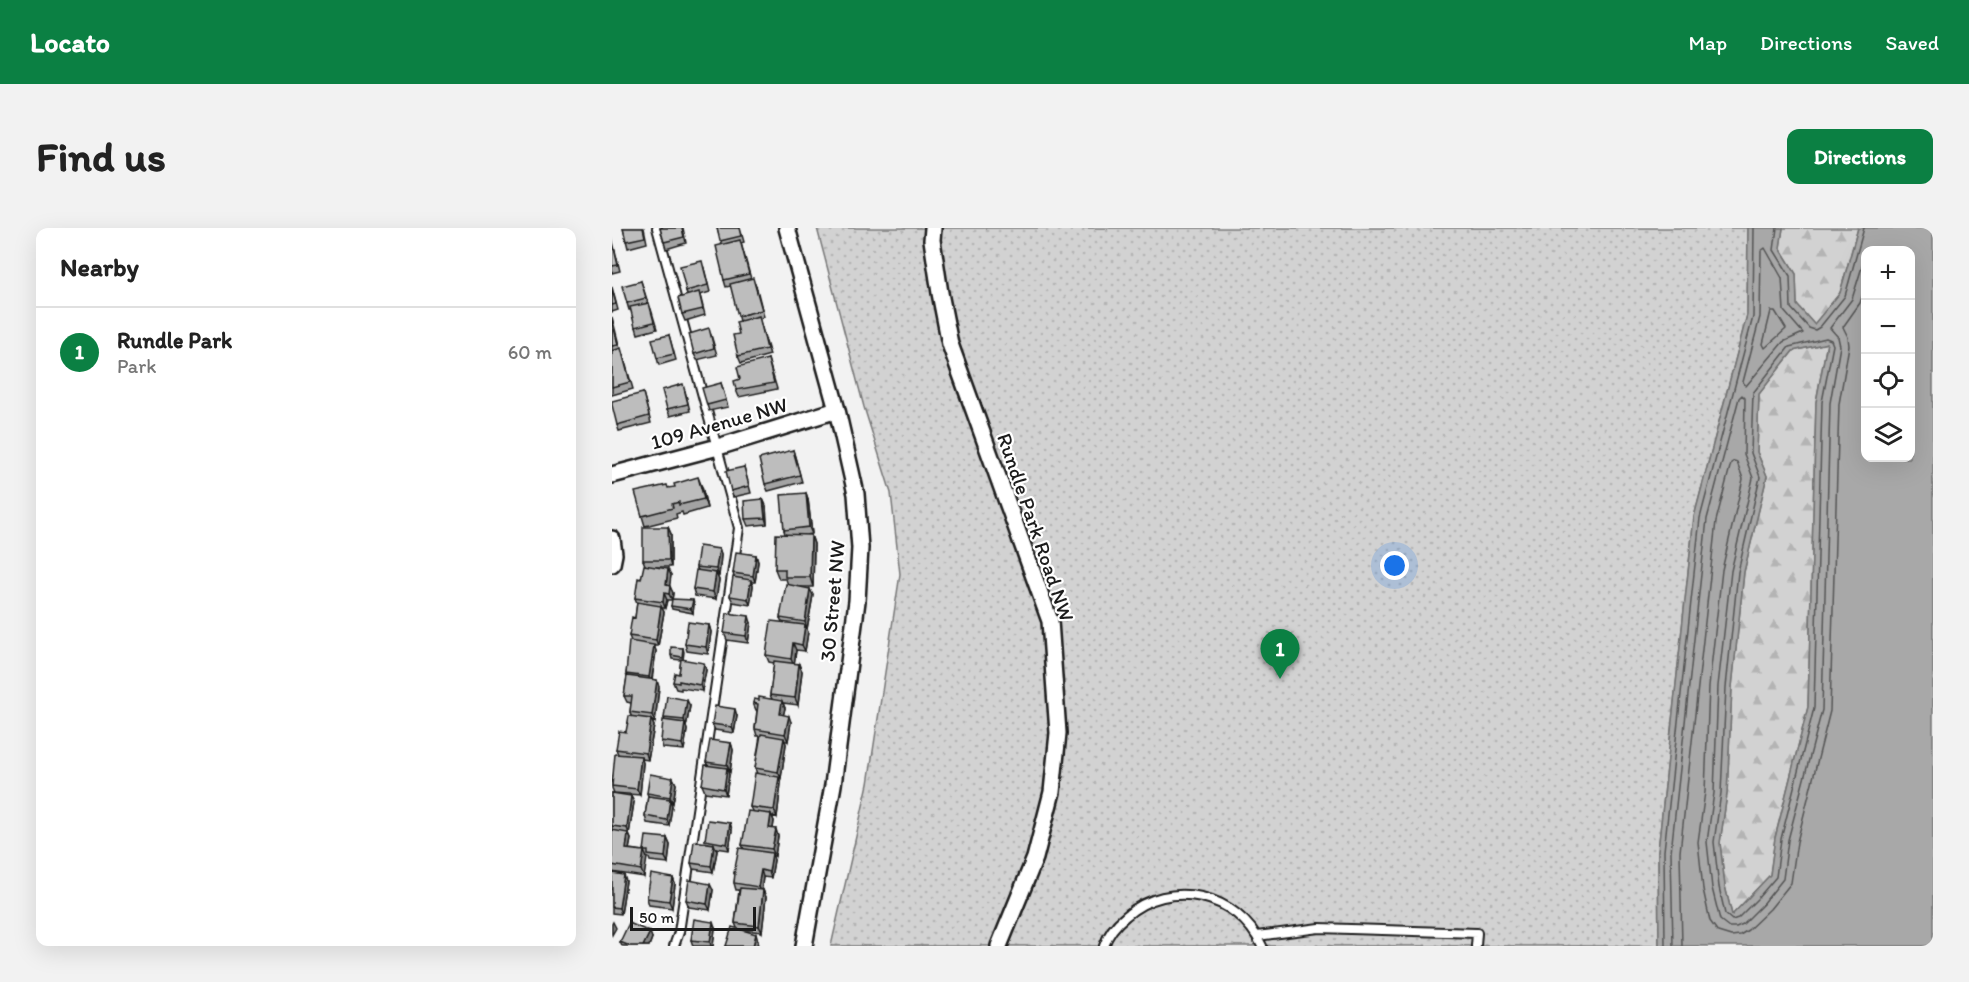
<!DOCTYPE html>
<meta charset="utf-8">
<style>
:root{--surface:#fff;--page:#f2f2f2;--text:#222;--muted:#767676;--line:#e0e0e0;--accent:#0b8043}
body{margin:0;font-family:Itim,sans-serif;background:var(--page);color:var(--text)}
.controls{position:absolute;right:18px;top:18px;display:grid;overflow:hidden;border-radius:12px;box-shadow:0 6px 24px #0002}
.controls button{width:54px;height:54px;display:grid;place-items:center;padding:0;border:0;border-bottom:2px solid var(--line);background:var(--surface);color:var(--text);font:30px sans-serif}
.scale{position:absolute;left:18px;bottom:15px;width:126px;box-sizing:border-box;padding-left:6px;border:3px solid #1c1c1c;border-top:0;font-size:16px;line-height:21px;white-space:nowrap;color:#1c1c1c;-webkit-text-stroke:4px #fff;paint-order:stroke}
.you{position:absolute;left:783px;top:338px;width:21px;height:21px;margin:-15px;border:4px solid #fff;border-radius:50%;background:#1a73e8;box-shadow:0 0 0 9px #1a73e833}
.badge{display:grid;place-items:center;width:39px;height:39px;border-radius:50%;background:var(--accent);color:#fff;font-size:20px;font-weight:700}
.pin{position:absolute;translate:-50% -50px;filter:drop-shadow(0 2px 3px #0008)}
.pin::after{content:'';position:absolute;top:32px;width:21px;height:18px;background:inherit;clip-path:polygon(0 0,100% 0,50% 100%)}
.list{margin:0;padding:0;list-style:none}
h2{display:flex;justify-content:space-between;align-items:center;height:78px;margin:0;padding:0 24px;font-size:26px}
h2 small{font-size:20px;font-weight:400;color:var(--muted)}
.list li{display:grid;grid-template-columns:39px 1fr auto;gap:18px;align-items:center;box-sizing:border-box;height:90px;padding:0 24px;border-top:2px solid var(--line)}
.list b{display:block;font-size:22px;white-space:nowrap}
.list p{margin:0;font-size:20px;white-space:nowrap;color:var(--muted)}
.list em{font-size:20px;font-style:normal;color:var(--muted)}
.icon{flex:none;width:33px;height:33px;fill:none;stroke:currentColor;stroke-width:2;stroke-linecap:round;stroke-linejoin:round}
.map{position:relative;flex:none;width:1321px;height:718px;overflow:hidden;border-radius:12px}
header{display:flex;align-items:center;gap:36px;box-sizing:border-box;height:84px;padding:0 30px;background:var(--accent);color:#fff}
header strong{font-size:28px}
nav{display:flex;gap:33px;margin-inline-start:auto;font-size:21px}
.intro{display:flex;align-items:center;justify-content:space-between;box-sizing:border-box;height:144px;padding:0 36px}
h1{margin:0;font-size:42px}
.button{padding:15px 27px;border-radius:12px;background:var(--accent);color:#fff;font-size:21px;font-weight:700}
main{display:flex;gap:36px;padding:0 36px}
aside{flex:1;background:var(--surface);border-radius:12px;box-shadow:0 6px 24px #0002}
.map>svg:first-child{display:block}
.forest{fill:url(#forest-firs);stroke:#777;stroke-width:1.5}
.park{fill:url(#park-dots);stroke:#777;stroke-width:1.5}
.water{fill:#a8a8a8;stroke:#707070;stroke-width:1.5;fill-rule:evenodd}
.lines{fill:none;stroke-linecap:round;stroke-linejoin:round}
.shore{stroke:#545454;stroke-width:1.5}
.lane-casing{stroke:#1c1c1c;stroke-width:12}
.street-casing{stroke:#1c1c1c;stroke-width:20}
.lane{stroke:#fff;stroke-width:8}
.street{stroke:#fff;stroke-width:15}
.wall{fill:#a3a3a3;stroke:#1c1c1c;stroke-width:1.5}
.shaded-wall{fill:#848484;stroke:#1c1c1c;stroke-width:1.5}
.building{fill:#bdbdbd;stroke:#1c1c1c;stroke-width:1.5}
.labels{text-anchor:middle;dominant-baseline:central;stroke-width:4.5;stroke-linejoin:round;paint-order:stroke}
.street-label{font-size:21px;fill:#1c1c1c;stroke:#fff}
</style>
<header>
<strong>Locato</strong>
<nav><a>Map</a><a>Directions</a><a>Saved</a></nav>
</header>
<div class="intro"><h1>Find us</h1><a class="button">Directions</a></div>
<main>
<aside>
<h2>Nearby<small></small></h2>
<ul class="list">
<li><span class="badge">1</span><div><b>Rundle Park</b><p>Park</p></div><em>60 m</em></li>
</ul>
</aside>
<div class="map">
<svg width="1321" height="718" viewBox="0 0 1321 718">
<defs>
<pattern id="forest-firs" width="22" height="20" patternUnits="userSpaceOnUse" patternTransform="scale(1.5)"><rect width="22" height="20" fill="#d2d2d2"/><path d="M5 1l3.5 6h-7zM16 11l3.5 6h-7z" fill="#b4b4b4"/></pattern>
<pattern id="park-dots" width="8" height="8" patternUnits="userSpaceOnUse" patternTransform="scale(1.5)"><rect width="8" height="8" fill="#d2d2d2"/><path d="M2 2h.1M6 6h.1" fill="none" stroke="#b4b4b4" stroke-width="1.8" stroke-linecap="round"/></pattern>
</defs>
<rect width="100%" height="100%" fill="#f2f2f2"/>
<filter id="ink" filterUnits="userSpaceOnUse"><feTurbulence type="fractalNoise" baseFrequency=".0167" numOctaves="2"/><feDisplacementMap in="SourceGraphic" scale="12" xChannelSelector="R" yChannelSelector="G"/><feConvolveMatrix kernelMatrix="1 2 1 2 8 2 1 2 1" color-interpolation-filters="sRGB"/></filter>
<g filter="url(#ink)">
<!-- forest -->
<path class="forest" d="M1171,0H1246L1228,65L1202,97L1185,77L1184,46L1168,20Z
M1215,115L1204,174L1196,479L1163,610L1158,647L1120,687L1113,658L1108,615L1115,566L1120,459L1132,344L1155,248L1145,224L1147,166L1181,123Z"/>
<!-- park -->
<path class="park" d="M205,0H1136L1135,87L1082,289L1046,623L1047,718H219L256,556L288,346L279,265L252,179Z"/>
<!-- water -->
<path class="water" d="M1136,0H1171L1168,20L1184,46L1185,77L1202,96L1228,65L1246,0H1321V718H1047L1046,623L1082,289L1135,87ZM1254,22H1298V230H1254ZM1215,115L1204,174L1196,479L1163,610L1158,647L1120,687L1113,658L1108,615L1115,566L1120,459L1132,344L1155,248L1145,224L1147,166L1181,123Z"/>
<g class="lines">
<!-- shore -->
<path class="shore" d="M1165,0L1162,22L1178,48L1179,80L1197,100L1203,102L1208,99L1233,68L1252,0
M1153,20L1170,50L1172,83L1191,105L1171,114L1134,158L1131,154L1148,89L1149,23Z
M1159,83H1163L1174,101L1153,120L1151,116Z
M1214,110L1219,112L1221,117L1210,174L1202,480L1169,611L1164,649L1145,671L1126,690L1120,692L1113,686L1107,659L1102,614L1109,565L1114,459L1126,344L1148,249L1139,225L1141,165L1177,119Z
M1053,718L1052,623L1088,290L1141,89L1142,0
M1061,718L1059,624L1095,291L1127,170L1130,167L1133,170L1132,226L1141,250L1119,343L1106,458L1102,565L1095,614L1100,660L1108,692L1117,699H1124L1131,696L1151,676L1171,651L1176,612L1210,482L1218,175L1228,118L1226,109L1218,100L1240,71L1254,26
M1070,718L1068,624L1104,293L1119,235L1122,233L1125,234L1131,251L1110,342L1097,458L1093,564L1086,614L1091,661L1098,693L1106,704L1119,708L1128,707L1136,702L1158,681L1179,655L1185,614L1218,483L1227,176L1237,118L1236,109L1231,99L1248,75L1254,57"/>
<!-- lane casing -->
<g class="lane-casing">
<path id="lane" d="M45,0L127,300L67,704L62,718
M645,708L707,700L865,705L864,718
M492,718C496,706 504,696 514,688C558,650 625,665 650,718"/>
</g>
<!-- street casing -->
<g class="street-casing">
<path id="street" d="M175,0L225,182L244,266L248,320L245,373L221,557L192,718
M321,0L320,12L328,65L338,116L438,393L446,505L440,564L423,630L387,718
M0,247L106,219L225,182
M0,311L2,326L0,336"/>
</g>
<!-- lane -->
<use href="#lane" class="lane"/>
<!-- street -->
<use href="#street" class="street"/>
</g>
<!-- wall -->
<path class="wall" d="M11,0H32L35,15L16,20Z
M48,0H71L74,15L54,21Z
M105,0H128L132,14L129,15L139,51L144,57L152,89L147,90L158,127L129,135L126,128L128,93L119,58L114,59L112,52L110,17Z
M0,10L8,43L0,45Z
M92,40L98,64L88,67L93,87L73,93L70,86L75,67L74,63Z
M29,53L36,75L39,81L45,101L26,106L19,82H17L15,75Z
M0,59L6,82L0,84Z
M0,89L8,121L11,127L21,161L0,167Z
M57,107L64,132L47,137L45,130Z
M99,107L105,127L85,132L82,126Z
M156,131L165,161L127,169L124,162L128,151Z
M109,155L116,179L97,183L95,177Z
M73,163L78,183L58,188L55,181Z
M31,165L39,195L7,203L5,197Z
M181,222L190,254L156,263L153,256Z
M132,239L139,265L121,269L119,263Z
M90,259L95,280L71,287L70,284L64,286L65,290L33,298L30,288L56,260Z
M194,265L196,271L200,306L194,307H199L202,316L201,359H189L201,367L195,401H194L196,404L193,423L184,422L182,436L190,443L186,477L171,475L173,480L171,487L179,494L176,513H173L174,516L169,550H167L169,555L165,589L160,588L162,593L161,601L166,608L163,628H160L162,632L159,650L151,649L149,662H151L154,669L150,704L131,702L146,713L145,718H114L125,700L123,695L127,662H124L122,655L123,648L122,645L132,621L130,617L140,583L138,579L145,546L143,540L148,508H145L143,501L145,482H144L141,475L147,472L160,471L158,467L162,435L157,434L154,427L170,394L168,390L176,357L174,351H167L163,341L173,306L172,302Z
M151,271L154,278L155,296L136,298L133,291Z
M56,299L59,306V339H44L59,347L57,358L61,365L60,372H55L53,380H50L52,384L46,418H42L44,423L40,452L47,459L43,494L40,493L42,498L36,532L30,531L31,535L28,567L2,565L0,560V553L6,526L4,521L14,504L19,488L18,484L19,475L15,474L12,468L15,449L14,446L19,413L17,408L23,390L25,375L23,370L29,351L33,337L31,332Z
M107,321L109,327L107,348L105,347L107,352L104,371L83,368L81,361L86,342L84,339Z
M144,327L146,334L143,354H140L141,358L138,377L121,374L118,368L122,349L121,345Z
M82,376L81,385L60,381L59,378Z
M139,395L136,415L115,412L112,405Z
M97,397L99,404L96,426L75,423L73,416Z
M71,420L72,424L71,432L94,442L90,463L69,460V462L64,461L61,454L67,446L69,432L60,431L59,427Z
M78,478L74,499L75,502L72,522L51,520L49,513L53,493L52,490Z
M125,488L122,505L103,502L100,496Z
M119,515L121,522L118,544H116L117,547L114,567L93,564L90,557L96,538L94,534Z
M61,550L64,556L61,575H59L60,578L57,598L35,595L33,588L36,568L35,565Z
M0,565L22,574L17,606L19,611L17,621L32,623L55,610L58,617L56,635L38,633L37,630L34,629L32,649L0,644Z
M118,595L120,602L117,622L104,620L105,623L101,644L81,641L79,635L94,615L93,612Z
M0,645L14,653L9,686L0,685Z
M61,650L63,656L60,680L37,677L35,670Z
M101,662L98,682L77,679L74,672Z
M103,700L101,718H81L79,712Z
M40,710L37,718H10L8,714Z"/>
<!-- shaded-wall -->
<path class="shaded-wall" d="M86,249L90,259L95,280L92,271Z
M194,265L196,271L200,306L197,299Z
M151,271L154,278L155,296L153,290Z
M56,299L59,306V339L57,332Z
M199,307L202,316L201,359L198,349Z
M107,321L109,327L107,348L104,341Z
M144,327L146,334L143,354L141,348Z
M56,341L59,347L57,364L54,357Z
M104,345L107,352L104,371L101,364Z
M139,352L141,358L138,377L136,371Z
M58,358L61,365L60,372L57,366Z
M198,361L201,367L195,401L193,394Z
M52,365L55,372L53,380L51,374Z
M81,372L82,376L81,385L79,381Z
M49,378L52,384L46,418L44,412Z
M137,388L139,395L136,415L134,408Z
M97,397L99,404L96,426L94,419Z
M193,397L196,404L193,423L190,417Z
M181,415L184,422L182,438L179,431Z
M42,417L44,423L39,456L37,449Z
M92,435L94,442L90,463L88,457Z
M187,436L190,443L186,477L183,470Z
M45,452L47,459L43,494L40,487Z
M75,472L78,478L74,499L72,492Z
M170,473L173,480L170,493L168,486Z
M123,481L125,488L122,505L120,499Z
M177,488L179,494L176,513L173,506Z
M39,491L42,498L36,532L34,525Z
M73,495L75,502L72,522L70,516Z
M172,510L174,516L169,550L166,544Z
M119,515L121,522L118,544L115,537Z
M29,528L31,535L28,567L25,561Z
M115,540L117,547L114,567L112,561Z
M167,549L169,555L165,589L162,582Z
M61,550L64,556L61,575L58,569Z
M19,568L22,574L17,606L15,600Z
M58,571L60,578L57,598L55,592Z
M159,586L162,593L160,607L157,600Z
M118,595L120,602L117,622L115,616Z
M164,601L166,608L163,628L160,621Z
M16,605L19,611L16,627L14,621Z
M55,610L58,617L56,635L53,629Z
M102,616L105,623L101,644L99,638Z
M32,623L35,630L32,649L29,642Z
M160,625L162,632L159,650L157,644Z
M149,642L151,649L149,665L146,659Z
M12,647L14,653L9,686L7,680Z
M61,650L63,656L60,680L57,673Z
M98,656L101,662L98,682L95,676Z
M151,662L154,669L150,704L147,698Z
M1,694L4,700L0,707V696Z
M101,694L103,700L101,718H99L98,714Z
M38,704L40,710L37,718H31Z
M144,706L146,713L145,718H141Z"/>
<!-- building -->
<path class="building" d="M11,0H31L33,9L14,13Z
M48,0H70L72,9L52,14Z
M105,0H127L129,8L108,13Z
M128,12L137,46L112,52L104,18Z
M0,13L6,37L0,38Z
M90,33L96,57L74,63L68,38Z
M141,50L150,82L126,88L118,56Z
M29,53L34,70L15,75L10,58Z
M0,61L4,76L0,77Z
M87,64L91,81L70,86L66,70Z
M37,75L42,94L23,99L18,79Z
M147,88L155,121L126,128L121,107L127,106L124,94Z
M0,91L6,117L0,118Z
M97,100L102,120L82,126L77,106Z
M57,107L62,126L45,130L40,111Z
M9,120L18,154L0,159V123Z
M156,131L162,155L124,162L122,153L128,151L125,139Z
M109,155L114,172L95,177L90,160Z
M71,156L76,176L55,181L50,162Z
M31,165L37,188L5,197L0,177V173Z
M181,222L188,247L153,256L147,231Z
M132,239L137,258L119,263L114,243Z
M86,249L92,271L67,277V274L60,276L61,280L30,288L23,264L55,257L56,260L63,259L62,256Z
M194,265L197,299L172,302L169,267Z
M151,271L153,290L133,291L132,273Z
M31,299H56L57,332H31Z
M164,306L199,307L198,349H173V341H163Z
M87,318L107,321L104,341L84,339Z
M124,324L144,327L141,348L121,345Z
M32,337L56,341L54,357L58,358L57,366L52,365L51,374L23,370L26,350L29,351Z
M84,342L104,345L101,364L81,361Z
M121,349L139,352L136,371L118,368Z
M174,356L198,361L193,394L168,390Z
M60,371L81,372L79,381L59,378Z
M25,374L49,378L44,412L17,408L20,389L23,390Z
M115,385L137,388L134,408L112,405Z
M159,393L193,397L190,417L181,415L179,431L154,427Z
M76,394L97,397L94,419L73,416Z
M17,413L42,417L37,449L14,446Z
M59,419L71,420L70,429L59,427Z
M69,431L92,435L88,457L67,453V455L61,454L63,445L67,446Z
M162,433L187,436L183,470L158,467Z
M15,448L45,452L40,487L18,484L20,468H12Z
M55,468L75,472L72,492L52,490Z
M147,469L170,473L168,486L177,488L173,506L143,501L146,476L141,475L142,471L147,472Z
M103,478L123,481L120,499L100,496Z
M17,488L39,491L34,525L4,521L7,503L14,504Z
M51,492L73,495L70,516L49,513Z
M149,506L172,510L166,544L143,540Z
M98,512L119,515L115,537L94,534Z
M3,526L29,528L25,561L0,558Z
M93,537L115,540L112,561L90,557Z
M143,545L167,549L162,582L138,579Z
M38,546L61,550L58,569L35,565Z
M0,565L19,568L15,600L0,598Z
M36,568L58,571L55,592L33,588Z
M136,583L159,586L157,600L164,601L160,621L130,617Z
M96,592L118,595L115,616L93,612Z
M0,602L16,605L14,621L32,623L29,642L0,637Z
M34,608L55,610L53,629L36,627V623H32Z
M82,613L102,616L99,638L79,635Z
M127,620L160,625L157,644L149,642L146,659L122,655L123,645H122Z
M0,645L12,647L7,680L0,679Z
M39,646L61,650L57,673L35,670Z
M77,652L98,656L95,676L74,672Z
M128,660L151,662L147,698L123,695Z
M82,691L101,694L98,714L79,712Z
M17,695L38,704L31,718H18L8,714Z
M120,699L144,706L141,718H114Z"/>
</g>
<g class="labels">
<!-- street labels -->
<g class="street-label">
<text transform="translate(107 195) rotate(-16)">109 Avenue NW</text>
<text transform="translate(424 299) rotate(71)">Rundle Park Road NW</text>
<text transform="translate(220 373) rotate(-85)">30 Street NW</text>
</g>
</g>
</svg>
<div class="controls">
<button>+</button>
<button>−</button>
<button><svg class="icon" aria-label="locate" viewBox="0 0 24 24"><circle cx="12" cy="12" r="6"/><path d="M12 2v4M12 18v4M2 12h4M18 12h4"/></svg></button>
<button><svg class="icon" aria-label="layers" viewBox="0 0 24 24"><path d="M12 4l9 5-9 5-9-5zM3 14l9 5 9-5"/></svg></button>
</div>
<div class="scale">50 m</div>
<div class="you"></div>
<div class="pin badge" style="left:668px;top:451px">1</div>
</div>
</main>
